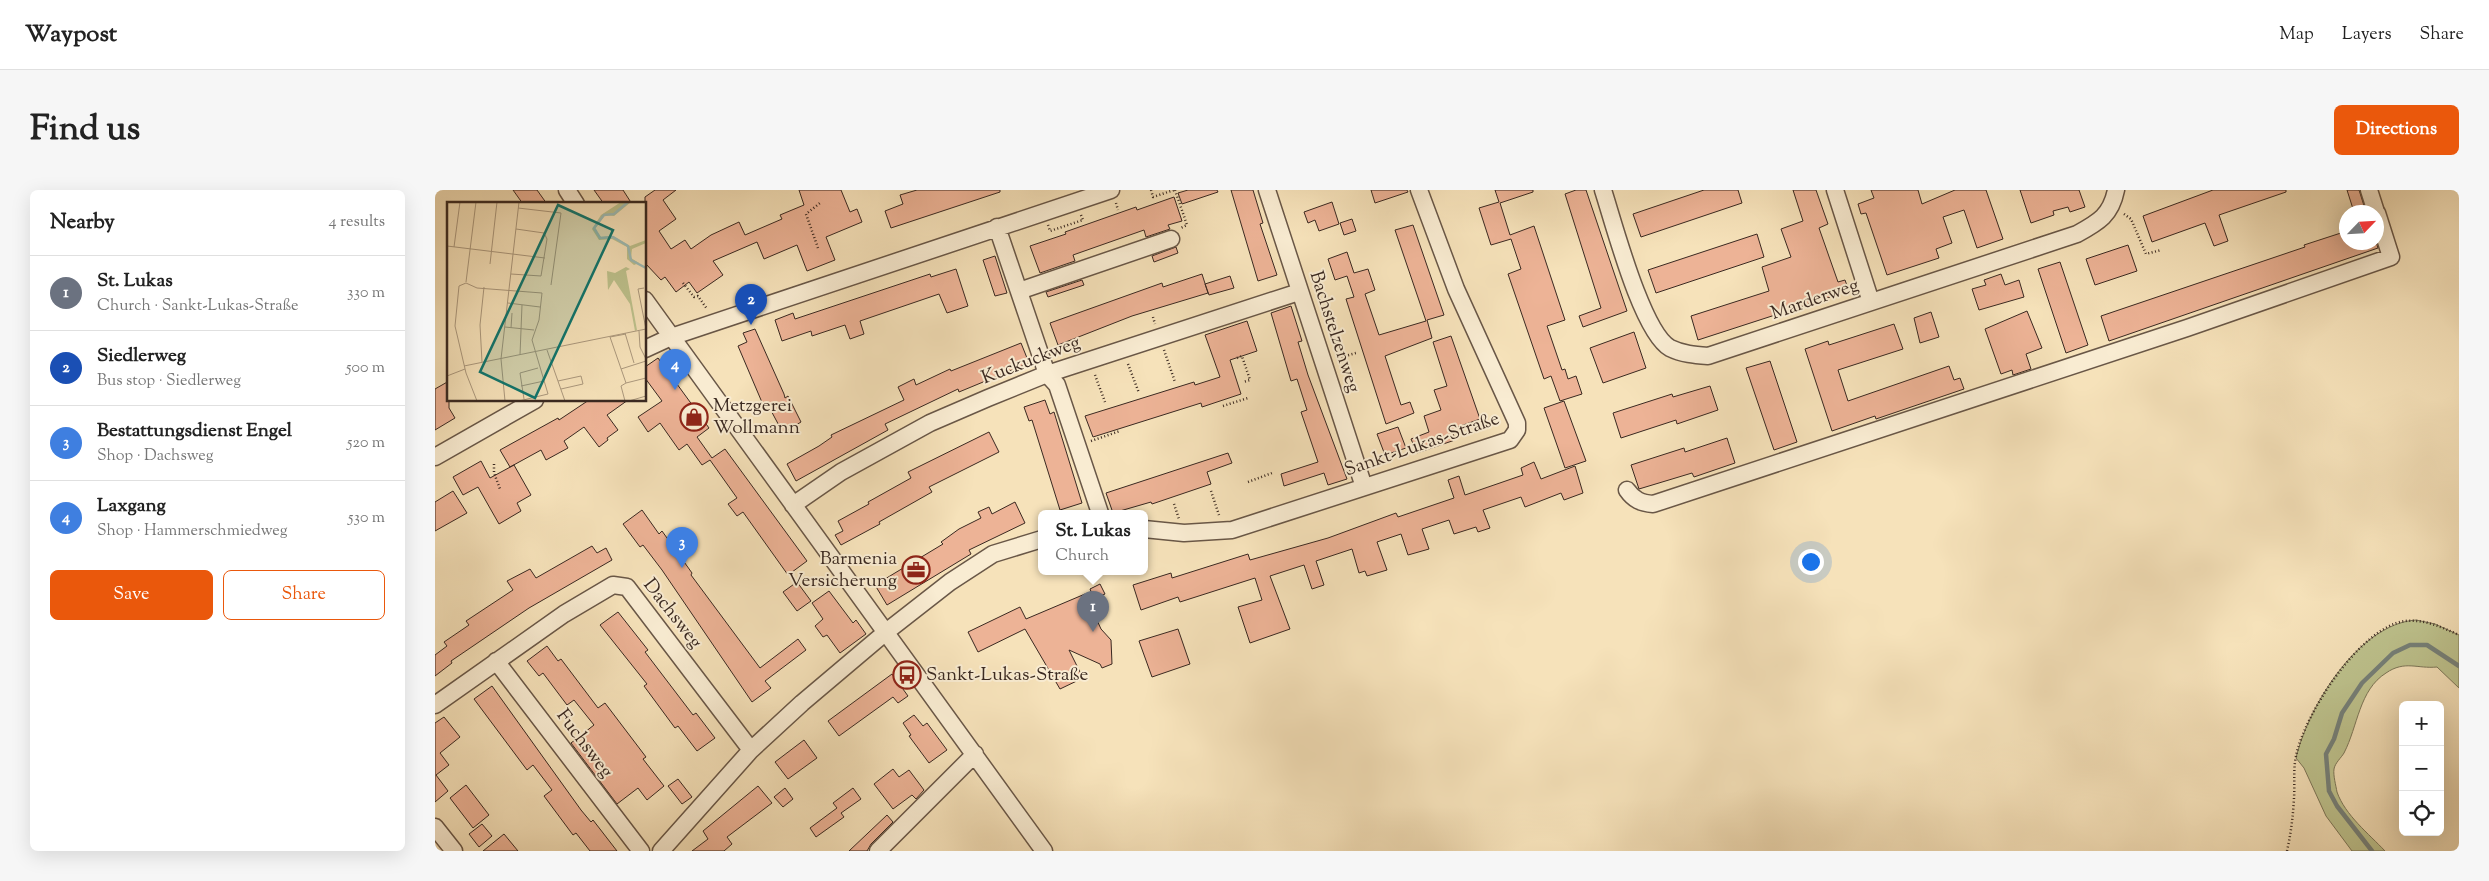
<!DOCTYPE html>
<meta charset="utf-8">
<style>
:root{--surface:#fff;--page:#f6f6f6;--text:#222;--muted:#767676;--line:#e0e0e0;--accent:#ea580c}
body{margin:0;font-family:"Sorts Mill Goudy",serif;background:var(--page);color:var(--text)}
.controls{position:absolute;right:15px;bottom:15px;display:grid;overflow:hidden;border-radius:8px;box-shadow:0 5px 20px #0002}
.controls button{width:45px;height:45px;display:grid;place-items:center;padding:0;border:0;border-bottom:1px solid var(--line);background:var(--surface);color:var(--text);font:25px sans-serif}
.compass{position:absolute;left:1904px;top:15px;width:45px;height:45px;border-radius:50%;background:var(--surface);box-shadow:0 5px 20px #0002;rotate:65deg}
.you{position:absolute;left:1375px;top:371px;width:18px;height:18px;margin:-12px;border:4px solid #fff;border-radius:50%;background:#1a73e8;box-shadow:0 0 0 8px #1a73e833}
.badge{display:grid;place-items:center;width:32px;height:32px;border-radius:50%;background:var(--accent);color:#fff;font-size:16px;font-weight:700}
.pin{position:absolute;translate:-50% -41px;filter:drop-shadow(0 1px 2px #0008)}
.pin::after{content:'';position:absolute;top:26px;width:18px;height:15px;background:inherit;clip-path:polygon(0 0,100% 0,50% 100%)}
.popup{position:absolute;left:603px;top:320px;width:110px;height:65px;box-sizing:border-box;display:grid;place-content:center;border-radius:8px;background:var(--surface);filter:drop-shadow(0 1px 4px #0005);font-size:16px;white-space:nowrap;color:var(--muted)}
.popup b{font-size:19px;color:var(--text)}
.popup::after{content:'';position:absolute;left:50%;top:100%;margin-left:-10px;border:10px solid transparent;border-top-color:var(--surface)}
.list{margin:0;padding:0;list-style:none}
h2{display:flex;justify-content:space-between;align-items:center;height:65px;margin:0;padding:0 20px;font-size:21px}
h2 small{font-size:16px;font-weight:400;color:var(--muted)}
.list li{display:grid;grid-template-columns:32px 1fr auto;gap:15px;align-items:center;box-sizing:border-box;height:75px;padding:0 20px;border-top:1px solid var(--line)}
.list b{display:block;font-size:19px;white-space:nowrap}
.list p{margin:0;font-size:16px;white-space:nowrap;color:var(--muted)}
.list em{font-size:16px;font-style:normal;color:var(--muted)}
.actions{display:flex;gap:10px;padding:15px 20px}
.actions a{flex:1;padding:11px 0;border:1px solid var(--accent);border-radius:8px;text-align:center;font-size:18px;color:var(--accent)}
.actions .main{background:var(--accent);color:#fff}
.icon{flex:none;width:28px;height:28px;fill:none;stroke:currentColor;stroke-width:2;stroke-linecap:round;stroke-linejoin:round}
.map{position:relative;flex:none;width:2024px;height:661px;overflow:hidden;border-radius:8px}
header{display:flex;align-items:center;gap:30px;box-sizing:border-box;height:70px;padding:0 25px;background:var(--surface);border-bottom:1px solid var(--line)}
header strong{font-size:24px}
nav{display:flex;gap:28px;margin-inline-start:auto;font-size:18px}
.intro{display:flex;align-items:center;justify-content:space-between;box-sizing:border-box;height:120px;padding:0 30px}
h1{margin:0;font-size:35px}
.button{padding:12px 22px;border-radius:8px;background:var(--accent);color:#fff;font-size:18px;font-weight:700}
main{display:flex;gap:30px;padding:0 30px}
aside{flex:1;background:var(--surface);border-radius:8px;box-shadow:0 5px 20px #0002}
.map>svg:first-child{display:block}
.green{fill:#bec38e;stroke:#7c7658}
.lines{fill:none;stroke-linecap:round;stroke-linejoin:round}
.stream{stroke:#76817a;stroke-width:4.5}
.building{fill:#edb396;stroke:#3a2921}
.minor-casing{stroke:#695747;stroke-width:19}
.path{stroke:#3a2921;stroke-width:2.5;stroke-dasharray:1 2.5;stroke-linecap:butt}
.minor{stroke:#f9ecd2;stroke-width:16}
.labels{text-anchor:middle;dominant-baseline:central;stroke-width:4;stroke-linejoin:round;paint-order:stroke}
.street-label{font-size:19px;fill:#3a2921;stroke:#f9ecd2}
.poi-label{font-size:19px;fill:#3a2921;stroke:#f9ecd2;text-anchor:start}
.inset-river{fill:none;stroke:#9ebcb6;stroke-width:2.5}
.inset-road{fill:none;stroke:#ab987d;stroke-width:1}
.view{fill:#0f766e;fill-opacity:0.15;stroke:#0f766e;stroke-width:2.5}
.inset-edge{fill:none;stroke:#3a2921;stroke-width:2.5}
</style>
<header>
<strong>Waypost</strong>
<nav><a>Map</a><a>Layers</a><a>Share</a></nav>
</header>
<div class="intro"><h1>Find us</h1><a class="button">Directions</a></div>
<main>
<aside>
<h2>Nearby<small>4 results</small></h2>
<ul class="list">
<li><span class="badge" style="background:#6b7280">1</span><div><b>St. Lukas</b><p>Church · Sankt-Lukas-Straße</p></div><em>330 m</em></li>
<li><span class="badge" style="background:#1a4fb4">2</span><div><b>Siedlerweg</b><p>Bus stop · Siedlerweg</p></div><em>500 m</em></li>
<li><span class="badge" style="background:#3f7fe0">3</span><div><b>Bestattungsdienst Engel</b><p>Shop · Dachsweg</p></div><em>520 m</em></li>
<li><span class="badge" style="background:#3f7fe0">4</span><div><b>Laxgang</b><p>Shop · Hammerschmiedweg</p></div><em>530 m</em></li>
</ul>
<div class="actions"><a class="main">Save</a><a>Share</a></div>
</aside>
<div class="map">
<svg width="2024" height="661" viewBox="0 0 2024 661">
<rect width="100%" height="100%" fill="#f6e2ba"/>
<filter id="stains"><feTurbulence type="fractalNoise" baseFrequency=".004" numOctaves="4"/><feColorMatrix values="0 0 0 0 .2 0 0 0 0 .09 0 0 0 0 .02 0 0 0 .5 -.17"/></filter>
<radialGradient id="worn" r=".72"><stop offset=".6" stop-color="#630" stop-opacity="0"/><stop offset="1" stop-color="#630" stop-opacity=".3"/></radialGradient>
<!-- green -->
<path class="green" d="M1981,430L2000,434L2024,445V498L2002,477C1982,479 1970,470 1951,483C1924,500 1923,536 1909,563C1906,568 1900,573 1899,579C1898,585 1901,596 1902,602C1910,625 1934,644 1950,661H1917L1891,626L1869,578L1861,568C1873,517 1923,434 1981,430Z"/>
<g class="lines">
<!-- stream -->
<path class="stream" d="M1937,661L1902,616L1894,601L1891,564L1899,549L1907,523L1927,493L1958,463L1975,455H1992L2024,476"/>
</g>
<!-- building -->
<path class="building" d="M78,0H102L112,14H88Z
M159,0H188L197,14H169Z
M220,0H241L228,10L241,29L224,41L236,59L250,50L256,59L276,45L304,32L310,45L347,29L345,25L369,15L364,0H406L415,22L422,19L427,32L391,47L400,70L372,81L362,55L329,69L322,52L278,71L288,85L262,103L254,92L241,102L230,87L226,90L210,73V7Z
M482,0H565V2L456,38L450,21L468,14L465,5Z
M753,0H782L783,2L747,14L743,3Z
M796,0H818L828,33L825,34L842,85L823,91Z
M936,0H972L973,2L940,13Z
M1060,0H1098V2L1065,13L1075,45L1099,36L1130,130L1112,136L1127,180L1130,179L1133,189L1141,186L1147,204L1125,211L1116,186L1109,189L1073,84L1086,79L1076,49L1056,55L1044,18L1064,12Z
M1141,0H1151L1192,121L1148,137L1144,126L1166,118L1130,4Z
M1269,0H1303L1307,13L1206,47L1198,24Z
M1358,0H1381L1393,34L1384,38L1403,92L1410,90L1414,101L1263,150L1256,126L1334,101L1327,77L1356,67L1346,39L1368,31Z
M1436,0H1483L1487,14L1520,0H1551L1568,49L1542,58L1529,20L1508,27L1517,53L1501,59L1504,68L1452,85L1431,23L1426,24L1423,14L1439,8Z
M1585,0H1644L1650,17L1635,22L1633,17L1618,21L1619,25L1596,33Z
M1778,0H1851V2L1784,25L1793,51L1779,56L1770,33L1717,52L1708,26Z
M1912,0H1924L1931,22H1919Z
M739,7L747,31L733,35L735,39L711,47L709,40L638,65L640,71L605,83L595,56L631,44L630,42L701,17L702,20Z
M897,12L904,34L884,41L880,30L873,33L869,22Z
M917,29L921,41L909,45L905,33Z
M978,35L1009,125L992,130L997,148L950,166L966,215L975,212L979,223L951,234L911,109L919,107L912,86L900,90L893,69L912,62L919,83L933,79L940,100L930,104L944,145L991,131L960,40Z
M1912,41V52H1941L1943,58L1674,151L1666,126L1870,57L1869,55Z
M1322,44L1329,67L1221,103L1213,80Z
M1693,55L1702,81L1660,95L1651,69Z
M741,57L743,63L719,72L717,66Z
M560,66L572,103L560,106L548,70Z
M1625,72L1653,155L1631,163L1603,79Z
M521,79L533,116L512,123L504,104L425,131L429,144L415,149L410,135L377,146L376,141L347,151L340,130L358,123L360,129L495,84L496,87Z
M767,84L773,103L697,126L623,155L615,133L727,93L728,97Z
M1566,84L1570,95L1584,90L1589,107L1544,120L1537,99L1551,95L1549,90Z
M795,86L799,98L774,105L770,94Z
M647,90L649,95L613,107L611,102Z
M856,116L867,151L863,152L873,185L912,289L893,295L889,283L849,296L846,284L883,272L866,222L872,220L862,189L856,191L836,123Z
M1592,121L1607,158L1591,164L1596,179L1578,185L1577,180L1566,184L1550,139Z
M1496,122L1504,147L1485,153L1479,128Z
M812,131L822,161L795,170L806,204L767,217L766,213L658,247L650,226L759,192L760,195L785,187L770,145Z
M1459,134L1468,159L1403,180L1413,211L1514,176L1519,190L1525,188L1529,199L1441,229L1440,226L1397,241L1370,159L1393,151L1394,155Z
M320,139L349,204L350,208L353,206L366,232L348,243L333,215L329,217L303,156L312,152L308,143Z
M1199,142L1211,178L1168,193L1155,158Z
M1016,146L1045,229L1023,237L1024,241L1018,243L1020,250L982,263L976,249L994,242L989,226L1006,220L999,200L1012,196L998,152Z
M586,153L594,173L524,202L523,199L450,234L453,240L361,291L352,274L384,256L397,247L396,245L469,210L463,197L479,189L481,195L515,179L516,181Z
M223,168L274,238L262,247L277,268L290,259L372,371L353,385L308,322L302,326L293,314L302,308L275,270L267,275L252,254L244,260L225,233L213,242L203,227L227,211L210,188V177Z
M1335,171L1362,252L1339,260L1311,178Z
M14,191V218L20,228L0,240V199Z
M1275,196L1283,220L1242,234L1241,230L1186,248L1178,223L1237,204L1238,207Z
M154,210H193L172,225L183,240L172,248L173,250L164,257L149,237L129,251L133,258L111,270L106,260L75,277L65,260L123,228L124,230Z
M610,210L615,224L619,222L647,313L625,320L597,230L594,231L589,217Z
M1129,211L1151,271L1130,278L1109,218Z
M963,237L971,258L950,265L942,244Z
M554,242L564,262L494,297L497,302L444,332L445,334L406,355L400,345L408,341L403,331L434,314L433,312L476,288L473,282Z
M1292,248L1300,273L1259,287L1257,283L1204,299L1196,275L1249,258L1250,262Z
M793,263L797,273L772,282L776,294L717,314L716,312L678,323L671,303Z
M46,271L55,288L79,275L96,305L82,313L86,321L64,334L43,297L28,305L18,287Z
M1099,272L1106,289L1140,276L1148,303L1129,310L1126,303L1090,317L1086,307L1048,320L1055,338L1043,342L1041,337L1019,344L1014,330L987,339L994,359L973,365L966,344L942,352L952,380L932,386L930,381L924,383L917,359L881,371L889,395L877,399L869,375L835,386L855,439L815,453L803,417L827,410L820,388L745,412L743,407L706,420L698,395L736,383L737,388L813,364L815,370L893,348L961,323L963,327L1019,308L1013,290L1024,286L1030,305L1088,285L1086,278Z
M18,301L32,323L0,341V312Z
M580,312L590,333L534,360L536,364L452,415L440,395L508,354L506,352L524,339L546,328L543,322L554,317L557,324Z
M207,320L224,344L227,341L257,383L256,385L325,478L363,449L371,460L330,491L336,498L317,512L227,380L208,355L205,357L188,334Z
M157,356L162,363L171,358L177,370L94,418L16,471L17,473L0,486V465L12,456L9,452L34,435L31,431L78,400L72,391L95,379L101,388Z
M362,392L376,411L362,421L348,402Z
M665,394L670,404L659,409L655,399Z
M394,401L418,433L421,430L431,444L405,463L392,445L388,447L380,436L388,429L377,413Z
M650,404L666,439L676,450L677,474L667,478L665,474L634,460L648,488L625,499L590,439L543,462L533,442L585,417L591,429Z
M183,422L213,460L210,462L258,525L261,523L280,548L262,561L243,536L240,538L209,496L212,494L165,435Z
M743,439L755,474L717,487L704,451Z
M112,456L123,471L126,469L163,518L170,513L211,567L208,569L229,596L212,610L203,598L182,614L136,553L159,535L139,510L132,515L108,483L104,486L92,471Z
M457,484L473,506L463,513L458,507L404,546L393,531Z
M57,496L146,620L156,632L158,630L182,661H155L141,643L138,645L109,606L117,600L98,575L92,580L39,509Z
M479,525L488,536L492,533L512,560L494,573L474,546L476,545L468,533Z
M9,527L25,547L5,563L14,575L1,585L13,601L0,612V533Z
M369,550L382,568L353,589L340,572Z
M458,579L464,587L474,580L489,600L481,609L477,605L458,619L439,594Z
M243,589L257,607L247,614L233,596Z
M31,595L54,625L38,638L15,608Z
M323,596L337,613L292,647L297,654L289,661H257L273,649L268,641Z
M350,598L358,609L348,617L339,607Z
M418,598L426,609L406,623L409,627L381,647L375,638L402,618L398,613Z
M452,625L458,632L436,654L432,661H414Z
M47,634L57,646L44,657L34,644Z
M69,644L83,661H48Z"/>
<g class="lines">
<!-- minor casing -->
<g class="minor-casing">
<path id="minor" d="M132,0L141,14
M832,0L929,297
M1168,0C1179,34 1207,142 1235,158C1247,164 1260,165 1273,166L1642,44C1664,32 1676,25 1681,0
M1400,0L1436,112
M1934,0L1941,22
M562,37L612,184L622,195L665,323
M584,101L736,49
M210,110L609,661
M210,159L236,147L676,0
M0,267L100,210
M1192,300C1199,310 1206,313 1218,314L1752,138L1956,67L1942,23
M358,315L406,282L495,233L553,208L612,184L864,102
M709,339L749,343L797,340L1075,250L1082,240V233L1021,99L984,0
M61,471L206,661
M0,515L129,424L178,395L192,397L316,560
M0,637L19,661
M226,661L316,560L367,513L451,442L515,392L558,364L607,349
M443,661L540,564"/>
</g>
<!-- path -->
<path class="path" d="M716,0L718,7L739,0
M740,0L752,35L746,38
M681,13L683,20
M1689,24L1696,29L1711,64L1726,60
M613,35L615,41L648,30L646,25
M383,58L371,24L385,13
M248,93L259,107L263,106L272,119
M718,127L720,134
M729,160L740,192
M802,168L807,166L815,190L808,192
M903,168L921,163
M693,174L704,203
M660,185L670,212
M788,216L813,208
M656,251L685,241
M59,274V283L65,299
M813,292L837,283
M776,301L784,325
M739,314L744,329
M1852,661C1856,643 1858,626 1859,608C1860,594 1858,580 1861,566C1869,525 1925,437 1970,431C1990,429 2006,437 2024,445"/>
<!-- minor -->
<use href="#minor" class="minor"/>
</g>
<!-- icons -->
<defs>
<g id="shop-ring" transform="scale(1.4375)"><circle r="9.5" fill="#f9ecd2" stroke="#8f2418" stroke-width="1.5"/><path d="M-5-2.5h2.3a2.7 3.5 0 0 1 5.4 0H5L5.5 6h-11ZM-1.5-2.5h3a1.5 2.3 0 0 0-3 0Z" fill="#8f2418"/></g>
<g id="office-ring" transform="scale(1.4375)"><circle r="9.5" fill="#f9ecd2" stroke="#8f2418" stroke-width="1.5"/><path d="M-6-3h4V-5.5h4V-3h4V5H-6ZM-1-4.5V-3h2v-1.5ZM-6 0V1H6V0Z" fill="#8f2418"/></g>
<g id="bus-ring" transform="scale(1.4375)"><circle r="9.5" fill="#f9ecd2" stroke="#8f2418" stroke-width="1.5"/><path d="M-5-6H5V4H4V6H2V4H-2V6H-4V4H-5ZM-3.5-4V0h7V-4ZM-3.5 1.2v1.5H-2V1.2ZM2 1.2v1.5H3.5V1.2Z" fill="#8f2418"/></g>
</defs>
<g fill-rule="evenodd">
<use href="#shop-ring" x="259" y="227"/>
<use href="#office-ring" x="481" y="380"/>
<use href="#bus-ring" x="472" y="485"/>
</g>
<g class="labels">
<!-- street labels -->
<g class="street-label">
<text transform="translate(1380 110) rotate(-19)">Marderweg</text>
<text transform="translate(899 142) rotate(72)">Bachstelzenweg</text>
<text transform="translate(596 171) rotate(-21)">Kuckuckweg</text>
<text transform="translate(987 255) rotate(-19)">Sankt-Lukas-Straße</text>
<text transform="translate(237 424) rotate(52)">Dachsweg</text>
<text transform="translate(149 554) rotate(53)">Fuchsweg</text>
</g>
<!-- poi labels -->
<g class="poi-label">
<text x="278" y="216">Metzgerei<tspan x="278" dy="22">Wollmann</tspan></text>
<text x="462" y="369" text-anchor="end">Barmenia<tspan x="462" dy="22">Versicherung</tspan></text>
<text x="491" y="485">Sankt-Lukas-Straße</text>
</g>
</g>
<!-- overview -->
<g transform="translate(12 12)">
<rect width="199" height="199" fill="#f6e2ba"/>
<path d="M174,0H184L167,14L158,13L148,27L154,35L166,34L183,44L199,38V41L185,47L184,56L192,61L187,63L180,57V45L165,37L152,38L145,27L154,13ZM179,65L183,67L179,69L190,128L188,129L183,102L167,78L161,88L160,69L168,71Z" fill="#bec38e"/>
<path class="inset-river" d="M181,0L167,12L157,13L147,26L153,36L166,35L181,44L184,58L199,66"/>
<path class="inset-road" d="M71,6L114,11L104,83M0,44L98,56M7,45L13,0M43,62L50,0M64,72L94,74L100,37L97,31L69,27M19,80L29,0M19,81L30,86L95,91L92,118L85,138L101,192L72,199M19,81L12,84L8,124L19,171L30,199M197,86L191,87L199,127M61,101L93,105M58,125L87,128M64,126L65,111M192,129L193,145L199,157M178,131L187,161M163,135L179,181L174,184L178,199M163,135L179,132M100,148L118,199M73,153L75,103M35,160L33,123L37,85M17,164L199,127M174,167L199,159M0,174L18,167M111,179L134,174L136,182L114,187M179,181L199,176M74,184L97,179M77,197L73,171L91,166M58,199L54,157L72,0M182,199L199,194"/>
<path class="view" d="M111,3L166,28L88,196L33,170Z"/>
<rect width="199" height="199" class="inset-edge"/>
</g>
<rect width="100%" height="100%" filter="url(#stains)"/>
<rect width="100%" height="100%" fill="url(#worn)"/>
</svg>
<div class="controls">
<button>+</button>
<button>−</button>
<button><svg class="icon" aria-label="locate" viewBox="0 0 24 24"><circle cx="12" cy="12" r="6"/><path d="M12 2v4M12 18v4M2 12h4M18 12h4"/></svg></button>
</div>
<svg class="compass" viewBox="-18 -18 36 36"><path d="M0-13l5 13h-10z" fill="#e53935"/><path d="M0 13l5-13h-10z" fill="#767676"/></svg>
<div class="you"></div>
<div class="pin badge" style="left:658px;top:442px;background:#6b7280">1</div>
<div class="popup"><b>St. Lukas</b>Church</div>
<div class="pin badge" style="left:316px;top:135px;background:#1a4fb4">2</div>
<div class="pin badge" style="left:247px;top:378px;background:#3f7fe0">3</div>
<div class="pin badge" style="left:240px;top:200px;background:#3f7fe0">4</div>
</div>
</main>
